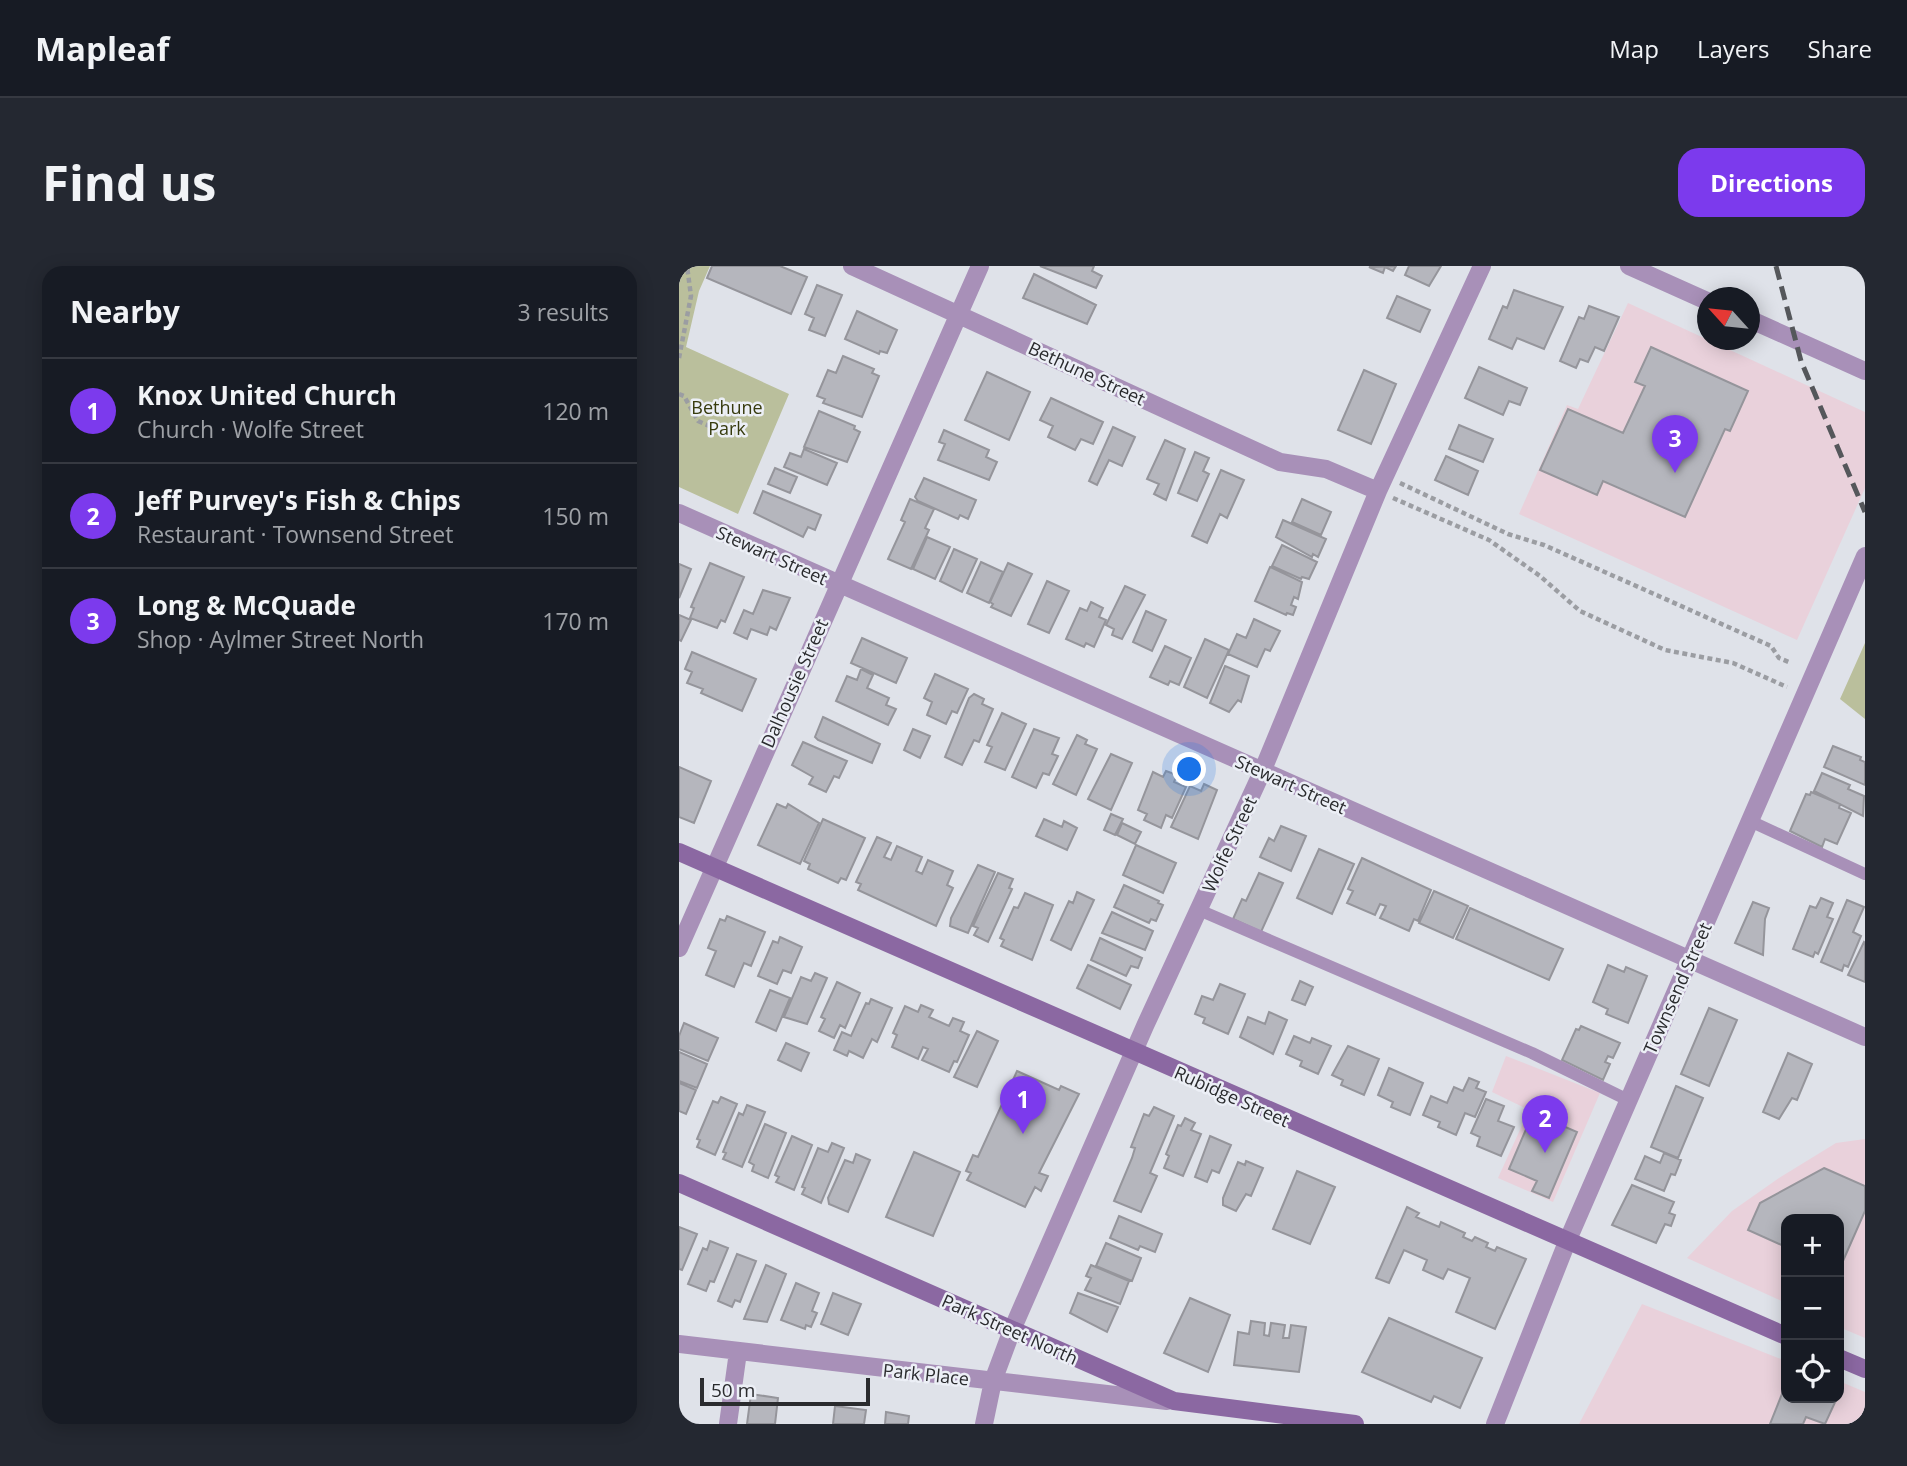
<!DOCTYPE html>
<meta charset="utf-8">
<style>
:root{--surface:#171b24;--page:#242831;--text:#f1f3f6;--muted:#9ea1a6;--line:#363941;--accent:#7c3aed}
body{margin:0;font-family:"Open Sans",sans-serif;background:var(--page);color:var(--text)}
.controls{position:absolute;right:21px;bottom:21px;display:grid;overflow:hidden;border-radius:14px;box-shadow:0 4px 18px #0003}
.controls button{width:63px;height:63px;display:grid;place-items:center;padding:0;border:0;border-bottom:2px solid var(--line);background:var(--surface);color:var(--text);font:35px sans-serif}
.compass{position:absolute;left:1018px;top:21px;width:63px;height:63px;border-radius:50%;background:var(--surface);box-shadow:0 4px 18px #0003;rotate:297deg}
.scale{position:absolute;left:21px;bottom:18px;width:170px;box-sizing:border-box;padding-left:7px;border:4px solid #2a2b2e;border-top:0;font-size:19px;line-height:24px;white-space:nowrap;color:#2a2b2e;-webkit-text-stroke:5px #eceff6;paint-order:stroke}
.you{position:absolute;left:511px;top:504px;width:24px;height:24px;margin:-18px;border:5px solid #fff;border-radius:50%;background:#1a73e8;box-shadow:0 0 0 10px #1a73e833}
.badge{display:grid;place-items:center;width:46px;height:46px;border-radius:50%;background:var(--accent);color:#fff;font-size:23px;font-weight:700}
.pin{position:absolute;translate:-50% -58px;filter:drop-shadow(0 2px 4px #0008)}
.pin::after{content:'';position:absolute;top:37px;width:24px;height:21px;background:inherit;clip-path:polygon(0 0,100% 0,50% 100%)}
.list{margin:0;padding:0;list-style:none}
h2{display:flex;justify-content:space-between;align-items:center;height:91px;margin:0;padding:0 28px;font-size:30px}
h2 small{font-size:23px;font-weight:400;color:var(--muted)}
.list li{display:grid;grid-template-columns:46px 1fr auto;gap:21px;align-items:center;box-sizing:border-box;height:105px;padding:0 28px;border-top:2px solid var(--line)}
.list b{display:block;font-size:26px;white-space:nowrap}
.list p{margin:0;font-size:23px;white-space:nowrap;color:var(--muted)}
.list em{font-size:23px;font-style:normal;color:var(--muted)}
.icon{flex:none;width:38px;height:38px;fill:none;stroke:currentColor;stroke-width:2;stroke-linecap:round;stroke-linejoin:round}
.map{position:relative;flex:none;width:1186px;height:1158px;overflow:hidden;border-radius:21px}
header{display:flex;align-items:center;gap:42px;box-sizing:border-box;height:98px;padding:0 35px;background:var(--surface);border-bottom:2px solid var(--line)}
header strong{font-size:33px}
nav{display:flex;gap:38px;margin-inline-start:auto;font-size:24px}
.intro{display:flex;align-items:center;justify-content:space-between;box-sizing:border-box;height:168px;padding:0 42px}
h1{margin:0;font-size:49px}
.button{padding:18px 32px;border-radius:21px;background:var(--accent);color:#fff;font-size:24px;font-weight:700}
main{display:flex;gap:42px;padding:0 42px}
aside{flex:1;background:var(--surface);border-radius:21px;box-shadow:0 4px 18px #0003}
.map>svg:first-child{display:block}
.commercial{fill:#e9d1db}
.green{fill:#babf9c}
.building{fill:#b5b6bd;stroke:#95959b;stroke-width:2}
.lines{fill:none;stroke-linecap:round;stroke-linejoin:round}
.path{stroke:#9b9da2;stroke-width:4.5;stroke-dasharray:5 3.5;stroke-linecap:butt}
.service{stroke:#a890b8;stroke-width:12}
.minor{stroke:#a890b8;stroke-width:18}
.tertiary{stroke:#a890b8;stroke-width:18}
.secondary{stroke:#8b68a2;stroke-width:18}
.rail{stroke:#55575b;stroke-width:5;stroke-dasharray:14 7;stroke-linecap:butt}
.labels{text-anchor:middle;dominant-baseline:central;stroke-width:5;stroke-linejoin:round;paint-order:stroke}
.street-label{font-size:18px;fill:#2a2b2e;stroke:#eceff6}
.park-label{font-size:18px;fill:#373b0e;stroke:#eceff6}
</style>
<header>
<strong>Mapleaf</strong>
<nav><a>Map</a><a>Layers</a><a>Share</a></nav>
</header>
<div class="intro"><h1>Find us</h1><a class="button">Directions</a></div>
<main>
<aside>
<h2>Nearby<small>3 results</small></h2>
<ul class="list">
<li><span class="badge">1</span><div><b>Knox United Church</b><p>Church · Wolfe Street</p></div><em>120 m</em></li>
<li><span class="badge">2</span><div><b>Jeff Purvey's Fish &amp; Chips</b><p>Restaurant · Townsend Street</p></div><em>150 m</em></li>
<li><span class="badge">3</span><div><b>Long &amp; McQuade</b><p>Shop · Aylmer Street North</p></div><em>170 m</em></li>
</ul>
</aside>
<div class="map">
<svg width="1186" height="1158" viewBox="0 0 1186 1158">
<rect width="100%" height="100%" fill="#dfe2e9"/>
<!-- commercial -->
<path class="commercial" d="M949,37L1186,146V222L1118,374L840,248L888,139L899,143Z
M827,790L921,827L874,936L819,912L850,844L813,826Z
M1186,873V1072L1160,1061V953H1107V1037L1008,992L1053,945L1100,912L1157,877Z
M963,1038L1107,1095V1132H1160V1115L1186,1126V1158H900Z"/>
<!-- green -->
<path class="green" d="M0,0H31L20,25L7,81L110,128L59,248L0,221Z
M1186,377V453L1161,433Z"/>
<!-- building -->
<path class="building" d="M33,0H101L128,11L112,48L28,12Z
M361,0H415L413,5L423,10L417,22Z
M717,0L714,5L706,1L704,7L690,1Z
M730,0H762L750,20L726,9Z
M355,8L417,39L408,58L344,32Z
M138,19L163,29L146,70L130,64L135,52L126,48Z
M835,24L884,41L865,83L838,72L833,83L810,73L824,40L828,42Z
M718,30L751,44L741,66L708,52Z
M910,40L940,51L925,85L916,81L909,96L901,93L897,102L881,95L900,51L905,53Z
M178,45L218,64L208,87L201,85L200,88L166,73Z
M972,81L1069,125L1051,165L1046,163L1006,251L924,215L918,229L861,204L889,143L944,167L966,120L956,116Z
M164,90L195,103L193,107L200,110L183,151L144,137L146,133L138,130L149,104L157,107Z
M800,101L848,122L841,139L830,135L824,149L786,132Z
M685,104L717,118L692,178L659,164Z
M308,106L351,126L330,174L286,154Z
M372,132L424,156L414,178L402,173L396,184L369,171L374,160L361,154Z
M140,145L176,160L175,163L181,166L168,196L125,181Z
M780,159L814,173L804,196L770,183Z
M434,161L456,171L443,200L430,194L418,219L410,215Z
M265,164L310,184L307,191L318,196L310,214L259,194L266,178L260,176Z
M486,174L506,183L487,234L475,228L480,218L468,213Z
M125,183L158,197L148,219L105,201L111,187L122,191Z
M516,186L530,192L524,205L530,208L518,235L499,227Z
M767,190L799,205L789,229L756,214Z
M96,202L118,211L111,227L89,218Z
M542,204L565,214L548,252L541,248L528,277L513,270Z
M245,212L297,234L289,253L281,249L279,253L239,235L236,231Z
M84,225L142,249L136,264L129,261L124,271L75,247Z
M231,233L255,243L246,262L250,264L232,303L209,293L226,256L222,254Z
M623,233L652,246L642,269L613,256Z
M604,254L647,273L639,291L634,288L633,291L597,271Z
M248,271L271,281L256,313L234,303Z
M603,279L638,296L630,313L623,311L622,313L593,300Z
M275,283L298,293L283,326L261,315Z
M302,296L324,306L310,337L288,327Z
M31,297L65,311L46,356L42,354L38,362L11,352L15,342L12,341Z
M329,297L353,308L332,350L312,341L314,338L311,336Z
M0,298L12,303L0,332Z
M591,301L623,316L619,333L615,331L612,339L617,341L614,349L608,347L607,349L576,335Z
M368,315L390,325L370,367L349,358Z
M446,320L466,329L443,373L433,369L435,363L427,359Z
M84,324L111,332L97,364L91,361L88,369L72,363L68,373L55,367L65,344L74,348Z
M412,336L424,342L420,351L427,354L415,381L407,377L405,381L387,373L401,342L408,345Z
M467,345L487,354L473,385L454,376Z
M0,349L12,354L2,375L0,374Z
M575,353L601,365L591,385L586,383L578,401L549,388L558,368L567,372Z
M183,372L228,392L217,417L172,397Z
M526,373L550,384L528,432L505,421Z
M486,380L512,392L500,419L491,415L489,419L471,411Z
M13,386L77,413L63,445L22,427L24,423L8,417L13,406L6,403Z
M546,400L570,410L562,436L559,434L550,446L531,437Z
M182,403L194,409L188,422L210,432L207,439L217,443L209,459L157,435L168,410L178,414Z
M256,408L289,423L278,447L273,445L267,458L248,449L253,436L245,432Z
M295,428L305,433L303,438L314,443L300,476L295,474L283,499L266,491L290,432Z
M323,447L347,458L326,504L306,496L313,481L308,479Z
M144,451L201,478L193,497L139,474L136,471Z
M234,463L251,470L241,492L225,484Z
M355,463L380,472L373,488L379,490L370,509L364,507L357,522L333,511Z
M398,469L408,474L406,478L418,483L397,529L374,518Z
M124,476L168,495L160,512L155,510L147,526L130,518L134,511L113,499Z
M1154,480L1182,491L1181,494L1186,496V519L1145,501Z
M432,488L453,497L432,544L409,533Z
M0,501L32,515L15,557L0,551Z
M487,505L498,509L495,516L507,521L493,552L487,549L482,562L465,554L468,548L459,544L474,506L484,511Z
M1143,507L1171,519L1169,523L1185,530L1184,550L1135,525Z
M525,518L538,524L519,573L492,561L511,520L522,525Z
M1132,526L1161,538L1160,542L1172,547L1158,578L1146,573L1143,581L1111,565L1127,528L1131,529Z
M98,538L107,542L109,538L140,557L121,598L79,579Z
M432,548L444,553L436,569L425,564Z
M144,553L186,572L167,614L162,612L159,617L129,603L131,598L125,595Z
M365,553L383,561L385,555L398,562L388,584L357,570Z
M443,557L462,566L456,578L438,569Z
M602,560L627,570L612,605L581,591L590,572L595,575Z
M198,571L212,577L205,591L212,594L218,580L243,591L237,605L243,608L249,594L274,605L268,619L274,622L257,660L179,624L182,618L177,616Z
M457,579L497,597L484,627L444,609Z
M640,583L675,598L653,648L618,632Z
M683,592L752,624L739,655L735,653L730,665L701,652L707,640L701,638L696,649L668,637L674,625L669,623Z
M299,599L316,606L289,667L271,660L272,652Z
M319,607L334,613L330,622L333,623L309,676L295,669L299,662L294,660Z
M580,607L604,617L582,666L554,653L563,633L567,635Z
M445,619L480,635L479,637L484,639L477,655L472,653L470,657L435,641Z
M755,625L789,640L774,672L740,657Z
M398,626L415,634L392,684L372,674L390,635L394,637Z
M346,627L374,639L353,694L322,680L325,674L321,672L335,641L339,642Z
M1142,632L1154,637L1148,651L1154,653L1139,688L1136,686L1134,691L1114,683L1131,640L1137,642Z
M1168,634L1185,641L1174,666L1182,670L1169,701L1165,699L1163,705L1142,696Z
M1074,636L1090,642L1086,653L1084,689L1056,677Z
M791,642L884,683L870,714L777,673Z
M433,646L474,665L466,684L423,667Z
M48,650L86,666L72,700L65,697L55,721L27,709L37,685L29,682L41,653L46,655Z
M101,671L123,681L112,707L104,704L98,718L79,710L94,675L99,677Z
M421,672L463,692L459,702L452,700L447,710L412,694Z
M1185,676L1186,677V716L1169,709Z
M409,699L452,719L441,743L398,722Z
M929,699L945,706L947,701L968,710L949,757L927,748L929,743L914,736Z
M136,707L148,712L128,758L105,751L122,711L132,715Z
M621,715L634,721L626,739L613,734Z
M158,716L181,727L166,762L161,759L155,772L140,765L146,753L142,751Z
M541,718L566,728L549,768L524,757L526,752L516,748L523,730L534,734Z
M91,724L111,732L97,765L77,756Z
M192,733L213,742L198,776L193,773L184,792L170,785L168,790L155,784L163,766L172,770L187,737L190,738Z
M242,739L254,744L250,751L270,760L274,752L285,756L281,765L290,769L278,796L275,795L270,806L243,794L249,783L244,781L239,793L213,781L218,769L214,767L226,740L239,746Z
M1030,742L1058,754L1030,820L1002,808Z
M590,746L608,754L594,788L561,771L569,751L586,758Z
M5,757L39,772L29,795L0,783V770Z
M902,760L941,777L934,792L929,790L926,796L931,798L924,814L883,794L897,763L900,764Z
M298,765L319,775L298,821L275,811Z
M615,770L631,777L633,772L652,780L639,808L621,800L623,795L607,788Z
M107,777L130,787L122,805L99,794Z
M669,780L700,793L685,829L662,819L664,814L653,809Z
M0,786L28,798L18,822L0,815Z
M1109,787L1133,798L1118,834L1113,832L1100,853L1084,846Z
M710,802L744,817L731,849L712,841L714,836L699,829Z
M338,805L380,824L382,820L400,828L360,907L369,910L362,925L356,921L346,941L288,914L292,907L287,905L294,889L299,891Z
M790,812L800,816L797,822L807,826L796,851L786,847L777,869L759,861L761,856L744,849L752,830L768,837L775,821L784,825Z
M0,817L17,824L7,848L0,845Z
M997,820L1024,832L999,892L972,881Z
M42,831L58,838L36,889L18,881L21,874L18,873L34,835L39,837Z
M807,833L825,840L819,855L835,861L822,890L798,880L801,871L792,867Z
M68,839L86,846L63,901L44,893L47,887L44,886L60,847L64,849Z
M475,841L495,850L471,907L478,910L462,946L435,935L453,892L456,882L452,881L465,848L470,850Z
M854,847L898,866L870,932L853,925L858,915L830,903Z
M506,852L516,857L512,864L522,868L504,910L485,902L490,890L487,888L499,859L502,860Z
M86,858L107,867L89,912L73,905L75,899L70,896Z
M113,870L133,879L115,924L97,916L100,911L96,909Z
M531,870L552,879L540,907L533,904L528,916L516,911Z
M153,877L165,882L142,937L123,928L126,922L123,921L139,882L149,886Z
M235,886L281,906L254,970L207,951Z
M985,887L1002,894L996,909L992,908L985,925L956,913L966,890L981,897Z
M177,888L191,894L169,946L150,938L149,932L166,894L174,897Z
M567,895L584,902L572,930L567,928L557,945L544,939V932L559,896L566,899Z
M1145,902L1186,920V945L1160,1004V953H1107V981L1069,964L1081,937Z
M618,905L656,921L631,978L594,963Z
M953,919L995,936L990,947L996,949L992,960L986,958L977,977L933,959Z
M728,941L740,947L737,951L760,961L762,956L786,967L784,971L793,975L796,971L809,977L807,981L816,985L818,981L847,993L816,1063L777,1046L791,1012L769,1003L764,1013L744,1004L748,994L725,984L710,1017L697,1012Z
M440,950L483,968L476,986L461,980L459,984L431,972Z
M0,961L18,968L3,1004L0,1003Z
M31,975L49,982L35,1016L31,1015L27,1025L9,1018L24,982L28,984Z
M427,977L462,992L453,1015L417,1000Z
M58,988L77,995L61,1036L56,1034L53,1041L39,1035Z
M87,999L107,1008L88,1056L65,1053Z
M412,999L450,1015L441,1038L406,1024L412,1012L407,1010Z
M117,1017L140,1027L133,1045L138,1047L132,1061L127,1059L126,1063L102,1054Z
M154,1027L182,1038L169,1069L142,1058Z
M399,1027L439,1041L428,1066L391,1047Z
M511,1032L551,1049L529,1106L485,1087Z
M710,1052L803,1092L781,1142L755,1130L752,1136L683,1106Z
M572,1055L586,1057L585,1069L590,1070L592,1057L606,1059L604,1072H610L612,1059L627,1061L620,1106L555,1099L559,1066L570,1068Z
M1105,1123L1107,1132H1158L1146,1158L1127,1151L1124,1158H1091Z
M72,1128L99,1132L96,1158H68Z
M156,1140L187,1144L185,1158H154Z
M207,1146L230,1150L229,1158H206Z"/>
<g class="lines">
<!-- path -->
<path class="path" d="M0,92L12,30L8,0
M0,128L5,130L19,155L53,170
M721,217L829,268L865,279L1092,380L1100,392L1112,397
M714,232L810,274L861,310L901,345L986,384L1054,397L1108,421"/>
<!-- service -->
<path class="service" d="M1071,555L1186,608
M520,644L853,787L949,834"/>
<!-- minor -->
<path class="minor" d="M173,0L601,196L647,203L699,225
M0,247L1186,771
M0,682L301,0
M0,1078L488,1135
M49,1158L59,1086
M305,1158L314,1115L333,1064L466,760L583,506L699,225L803,0
M816,1158L888,976L1186,290"/>
<!-- tertiary -->
<path class="tertiary" d="M950,0L1028,35
M1070,53L1186,105"/>
<!-- secondary -->
<path class="secondary" d="M0,586L1107,1070
M0,917L495,1135L676,1158
M1160,1092L1186,1103"/>
<!-- rail -->
<path class="rail" d="M1097,0L1122,95L1186,246"/>
</g>
<g class="labels">
<!-- street labels -->
<g class="street-label">
<text transform="translate(408 107) rotate(25)">Bethune Street</text>
<text transform="translate(93 289) rotate(24)">Stewart Street</text>
<text transform="translate(115 417) rotate(-66)">Dalhousie Street</text>
<text transform="translate(612 518) rotate(24)">Stewart Street</text>
<text transform="translate(550 578) rotate(-65)">Wolfe Street</text>
<text transform="translate(998 722) rotate(-66)">Townsend Street</text>
<text transform="translate(553 830) rotate(24)">Rubidge Street</text>
<text transform="translate(331 1063) rotate(24)">Park Street North</text>
<text transform="translate(247 1108) rotate(6)">Park Place</text>
</g>
<!-- park labels -->
<g class="park-label">
<text x="48" y="141">Bethune<tspan x="48" dy="21">Park</tspan></text>
</g>
</g>
</svg>
<div class="controls">
<button>+</button>
<button>−</button>
<button><svg class="icon" aria-label="locate" viewBox="0 0 24 24"><circle cx="12" cy="12" r="6"/><path d="M12 2v4M12 18v4M2 12h4M18 12h4"/></svg></button>
</div>
<svg class="compass" viewBox="-18 -18 36 36"><path d="M0-13l5 13h-10z" fill="#e53935"/><path d="M0 13l5-13h-10z" fill="#9ea1a6"/></svg>
<div class="scale">50 m</div>
<div class="you"></div>
<div class="pin badge" style="left:344px;top:868px">1</div>
<div class="pin badge" style="left:866px;top:887px">2</div>
<div class="pin badge" style="left:996px;top:207px">3</div>
</div>
</main>
